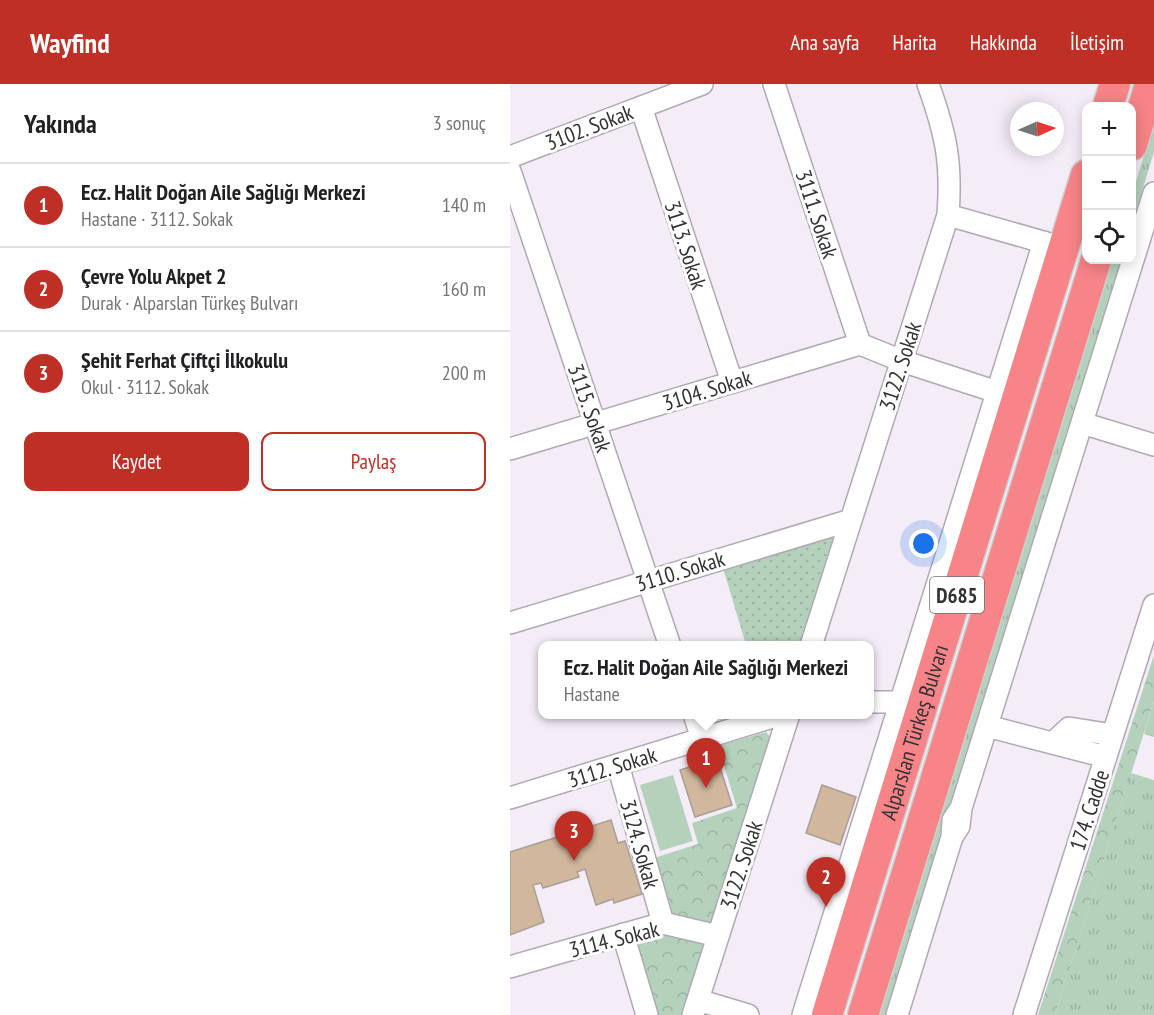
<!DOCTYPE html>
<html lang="tr">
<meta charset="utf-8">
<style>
:root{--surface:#fff;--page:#f6f6f6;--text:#202124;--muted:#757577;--line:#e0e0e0;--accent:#be3025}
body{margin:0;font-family:"PT Sans Narrow",sans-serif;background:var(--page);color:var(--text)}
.controls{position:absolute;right:18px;top:18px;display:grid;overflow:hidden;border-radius:12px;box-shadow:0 3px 15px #0003}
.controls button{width:54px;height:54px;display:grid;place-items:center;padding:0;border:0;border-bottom:2px solid var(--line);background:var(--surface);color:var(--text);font:30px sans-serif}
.compass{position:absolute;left:500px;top:18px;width:54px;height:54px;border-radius:50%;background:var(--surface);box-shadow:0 3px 15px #0003;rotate:87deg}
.you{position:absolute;left:414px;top:460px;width:21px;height:21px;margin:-15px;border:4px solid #fff;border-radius:50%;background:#1a73e8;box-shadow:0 0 0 9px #1a73e833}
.badge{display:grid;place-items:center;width:39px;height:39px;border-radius:50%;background:var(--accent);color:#fff;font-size:20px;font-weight:700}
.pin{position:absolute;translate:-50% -50px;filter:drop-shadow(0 2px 3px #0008)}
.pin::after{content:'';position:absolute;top:32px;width:21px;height:18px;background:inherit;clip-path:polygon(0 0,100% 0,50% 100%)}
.popup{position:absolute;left:28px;top:557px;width:336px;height:78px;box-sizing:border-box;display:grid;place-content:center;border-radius:12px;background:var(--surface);filter:drop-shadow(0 2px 4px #0005);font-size:20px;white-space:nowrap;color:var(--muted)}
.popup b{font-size:22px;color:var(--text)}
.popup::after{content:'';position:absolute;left:50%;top:100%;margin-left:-12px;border:12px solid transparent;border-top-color:var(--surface)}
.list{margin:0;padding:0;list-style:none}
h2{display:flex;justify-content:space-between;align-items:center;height:78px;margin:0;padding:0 24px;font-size:26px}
h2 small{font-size:20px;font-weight:400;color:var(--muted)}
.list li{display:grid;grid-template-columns:39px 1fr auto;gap:18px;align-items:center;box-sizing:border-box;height:84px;padding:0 24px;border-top:2px solid var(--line)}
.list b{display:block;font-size:22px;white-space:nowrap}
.list p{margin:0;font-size:20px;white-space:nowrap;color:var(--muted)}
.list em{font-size:20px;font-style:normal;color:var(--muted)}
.actions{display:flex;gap:12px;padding:18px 24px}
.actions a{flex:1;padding:14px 0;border:2px solid var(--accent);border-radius:12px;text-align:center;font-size:21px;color:var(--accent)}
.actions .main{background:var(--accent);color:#fff}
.icon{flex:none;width:33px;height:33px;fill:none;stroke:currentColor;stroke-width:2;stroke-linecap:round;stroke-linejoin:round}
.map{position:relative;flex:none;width:644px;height:931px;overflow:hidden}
header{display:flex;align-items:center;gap:36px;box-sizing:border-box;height:84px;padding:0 30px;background:var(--accent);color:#fff}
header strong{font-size:28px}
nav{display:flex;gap:33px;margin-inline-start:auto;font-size:21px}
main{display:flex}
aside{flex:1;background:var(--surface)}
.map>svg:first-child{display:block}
.grass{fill:url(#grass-tufts)}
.forest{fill:url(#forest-crowns)}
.park{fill:url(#park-dots)}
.pitch{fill:#b4d1bc}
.building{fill:#d1b89d;stroke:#a79e96;stroke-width:1.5}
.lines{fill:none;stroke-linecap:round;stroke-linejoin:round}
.minor-casing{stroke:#b0a9b3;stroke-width:24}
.highway-casing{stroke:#cececf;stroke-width:33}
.minor{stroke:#fff;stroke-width:21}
.highway{stroke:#f78487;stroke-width:30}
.labels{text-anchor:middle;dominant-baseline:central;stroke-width:6;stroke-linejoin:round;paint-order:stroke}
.shield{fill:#fff;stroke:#716f72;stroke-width:1.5}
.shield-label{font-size:21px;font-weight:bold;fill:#343135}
.street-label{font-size:22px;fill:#343135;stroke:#fff}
</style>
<header>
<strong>Wayfind</strong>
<nav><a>Ana sayfa</a><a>Harita</a><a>Hakkında</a><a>İletişim</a></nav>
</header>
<main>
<aside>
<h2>Yakında<small>3 sonuç</small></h2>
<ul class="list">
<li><span class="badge">1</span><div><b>Ecz. Halit Doğan Aile Sağlığı Merkezi</b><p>Hastane · 3112. Sokak</p></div><em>140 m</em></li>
<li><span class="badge">2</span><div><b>Çevre Yolu Akpet 2</b><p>Durak · Alparslan Türkeş Bulvarı</p></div><em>160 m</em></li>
<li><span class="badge">3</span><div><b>Şehit Ferhat Çiftçi İlkokulu</b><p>Okul · 3112. Sokak</p></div><em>200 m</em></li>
</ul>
<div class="actions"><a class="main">Kaydet</a><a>Paylaş</a></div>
</aside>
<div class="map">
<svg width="644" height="931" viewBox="0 0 644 931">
<defs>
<pattern id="grass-tufts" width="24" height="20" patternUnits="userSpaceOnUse" patternTransform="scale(1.5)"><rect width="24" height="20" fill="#b4d1bc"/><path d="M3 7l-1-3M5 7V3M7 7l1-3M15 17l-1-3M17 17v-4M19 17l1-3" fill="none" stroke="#9bb4a2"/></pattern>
<pattern id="forest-crowns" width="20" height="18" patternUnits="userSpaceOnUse" patternTransform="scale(1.5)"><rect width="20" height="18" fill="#b4d1bc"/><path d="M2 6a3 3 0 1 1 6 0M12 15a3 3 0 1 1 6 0" fill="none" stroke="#9bb4a2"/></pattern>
<pattern id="park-dots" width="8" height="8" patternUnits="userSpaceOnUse" patternTransform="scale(1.5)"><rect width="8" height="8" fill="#b4d1bc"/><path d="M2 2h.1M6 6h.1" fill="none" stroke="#9bb4a2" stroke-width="1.8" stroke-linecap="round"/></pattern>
</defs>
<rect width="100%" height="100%" fill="#f4ecf7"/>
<!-- grass -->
<path class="grass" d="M644,38V68L622,140V111Z
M601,176H611L376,931H367Z
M644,617V653L634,650Z
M621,689L644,696V931H545Z"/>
<!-- forest -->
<path class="forest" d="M644,571V617L545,931H528Z
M256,648L261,654L201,840L159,829L144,774L188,760L182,739L227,724L208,662Z
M155,850L195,861L174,931H145L124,859Z"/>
<!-- park -->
<path class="park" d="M329,449L293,561H236L213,484Z"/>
<!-- pitch -->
<path class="pitch" d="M163,691L183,757L150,767L130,701Z"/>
<!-- building -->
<path class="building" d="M207,674L222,721L185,733L170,686L183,682L182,678Z
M312,701L346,713L330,761L296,749Z
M101,736L108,759L115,757L132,810L104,819L103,815L86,821L75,785L67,788L69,793L33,804L31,799L23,801L34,838L0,851V768Z"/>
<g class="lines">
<!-- minor casing -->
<g class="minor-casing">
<path id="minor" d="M264,0L350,260
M131,23L222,298
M0,73L192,0
M0,87L160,562
M438,131L547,162
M572,339L644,361
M0,365L350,260L392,277L487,308
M0,539L341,436
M301,562L438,131C442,78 436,50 418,0
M360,618H404
M184,630L192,655
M477,642L596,673
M543,659L559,644L603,651
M108,681L153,839
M0,714L272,630
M451,724L644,109
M113,850L137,931
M0,883L153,839L208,852
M188,916L238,931
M183,931L279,630
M293,931L534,158
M387,931L442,753L449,742L451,724L443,736L442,753
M514,931L644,521"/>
</g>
<!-- highway casing -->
<g class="highway-casing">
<g id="highway">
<path d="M598,22L605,0"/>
<path d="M622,61L640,0"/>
<path id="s1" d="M317,931L576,91"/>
<path d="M353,931L586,176"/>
</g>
</g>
<!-- minor -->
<use href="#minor" class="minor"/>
<!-- highway -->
<use href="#highway" class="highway"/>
</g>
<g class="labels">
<!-- shield labels -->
<rect class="shield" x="420" y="493" width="54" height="36" rx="4.5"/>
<g class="shield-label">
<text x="447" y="511">D685</text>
</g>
<!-- street labels -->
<g class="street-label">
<text transform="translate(79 43) rotate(-21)">3102. Sokak</text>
<text transform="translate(307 130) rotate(72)">3111. Sokak</text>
<text transform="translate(176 161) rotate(72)">3113. Sokak</text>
<text transform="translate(390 282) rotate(-72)">3122. Sokak</text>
<text transform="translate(197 306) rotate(-17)">3104. Sokak</text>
<text transform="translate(80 324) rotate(71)">3115. Sokak</text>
<text transform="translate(170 487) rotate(-17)">3110. Sokak</text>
<text stroke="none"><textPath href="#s1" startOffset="296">Alparslan Türkeş Bulvarı</textPath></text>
<text transform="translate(102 683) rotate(-17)">3112. Sokak</text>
<text transform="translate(579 726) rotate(-72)">174. Cadde</text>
<text transform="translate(130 760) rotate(74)">3124. Sokak</text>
<text transform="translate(231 781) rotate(-72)">3122. Sokak</text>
<text transform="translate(104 855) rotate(-14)">3114. Sokak</text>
</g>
</g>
</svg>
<div class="controls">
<button>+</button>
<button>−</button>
<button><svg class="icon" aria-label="locate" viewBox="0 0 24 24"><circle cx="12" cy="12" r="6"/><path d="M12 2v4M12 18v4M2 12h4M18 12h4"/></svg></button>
</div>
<svg class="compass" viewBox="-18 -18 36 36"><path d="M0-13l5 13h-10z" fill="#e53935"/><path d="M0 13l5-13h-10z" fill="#757577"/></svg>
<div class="you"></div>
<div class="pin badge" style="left:196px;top:704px">1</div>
<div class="popup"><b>Ecz. Halit Doğan Aile Sağlığı Merkezi</b>Hastane</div>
<div class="pin badge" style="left:316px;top:823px">2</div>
<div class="pin badge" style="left:64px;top:777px">3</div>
</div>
</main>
